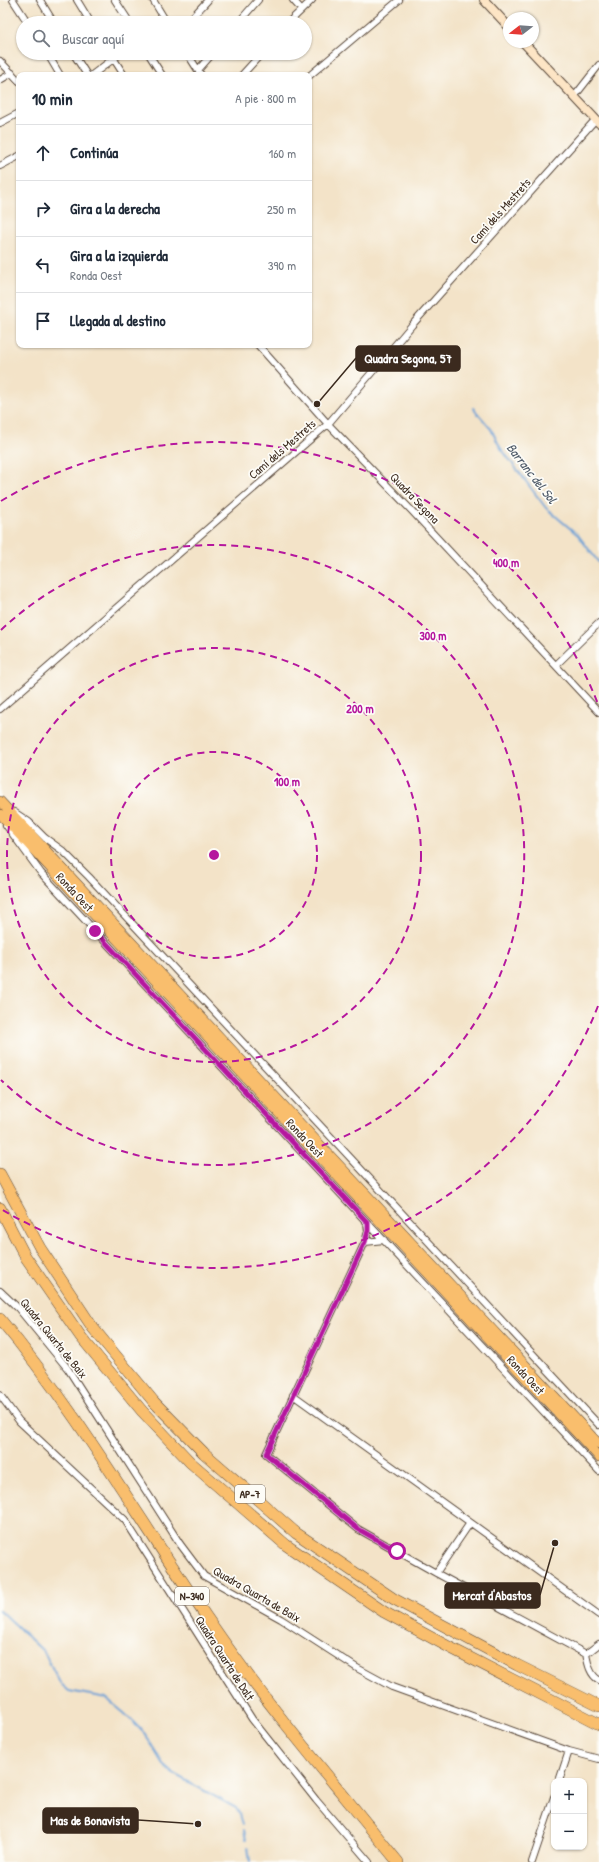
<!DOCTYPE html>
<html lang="es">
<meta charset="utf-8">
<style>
:root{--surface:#fff;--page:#f2f2f3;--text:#1f2937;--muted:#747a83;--line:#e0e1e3}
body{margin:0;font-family:"Patrick Hand",sans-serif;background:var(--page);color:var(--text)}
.controls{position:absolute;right:12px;bottom:12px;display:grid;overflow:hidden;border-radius:8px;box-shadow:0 1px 3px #0004}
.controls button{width:36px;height:36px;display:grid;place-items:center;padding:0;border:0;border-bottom:1px solid var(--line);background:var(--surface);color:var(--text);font:20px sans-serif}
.compass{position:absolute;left:503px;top:12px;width:36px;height:36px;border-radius:50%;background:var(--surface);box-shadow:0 1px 3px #0004;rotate:253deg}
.stop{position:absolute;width:12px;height:12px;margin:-9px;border:3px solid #b5179e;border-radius:50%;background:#fff}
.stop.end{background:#b5179e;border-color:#fff;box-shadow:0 1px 4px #0008}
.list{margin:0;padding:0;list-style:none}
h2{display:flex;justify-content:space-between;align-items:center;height:52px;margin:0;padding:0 16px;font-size:17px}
h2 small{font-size:13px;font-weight:400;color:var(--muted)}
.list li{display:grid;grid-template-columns:26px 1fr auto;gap:12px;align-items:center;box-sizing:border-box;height:56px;padding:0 16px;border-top:1px solid var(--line)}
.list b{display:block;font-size:15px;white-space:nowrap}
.list p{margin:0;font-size:13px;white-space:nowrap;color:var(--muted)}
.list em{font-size:13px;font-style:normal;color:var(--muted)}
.icon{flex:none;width:22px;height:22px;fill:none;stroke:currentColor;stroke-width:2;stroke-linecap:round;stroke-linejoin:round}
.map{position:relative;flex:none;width:599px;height:1862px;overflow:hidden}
.search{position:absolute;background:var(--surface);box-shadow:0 1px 3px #0004;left:16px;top:16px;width:296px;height:44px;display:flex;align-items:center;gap:10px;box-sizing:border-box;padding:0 14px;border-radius:22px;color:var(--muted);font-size:15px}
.panel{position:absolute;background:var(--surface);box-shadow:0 1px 3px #0004;left:16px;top:72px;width:296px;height:276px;border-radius:8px}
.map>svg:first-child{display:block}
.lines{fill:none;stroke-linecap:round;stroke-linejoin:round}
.stream{stroke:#679fd6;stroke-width:2}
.street-casing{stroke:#574638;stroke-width:8}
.secondary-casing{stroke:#574638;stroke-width:10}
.primary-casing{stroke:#574638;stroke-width:10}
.highway-casing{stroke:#574638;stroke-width:12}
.street{stroke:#fff;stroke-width:6}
.secondary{stroke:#fde5c5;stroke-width:8}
.primary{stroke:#f9be6d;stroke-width:9}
.highway{stroke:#f9be6d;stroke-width:11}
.route{stroke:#b5179e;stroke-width:5}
.ring{fill:none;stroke:#b5179e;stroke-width:2;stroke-dasharray:7 5}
.labels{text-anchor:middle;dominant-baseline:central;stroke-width:3.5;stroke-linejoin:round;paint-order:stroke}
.shield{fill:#fdfcf7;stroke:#75695f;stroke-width:1}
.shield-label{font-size:11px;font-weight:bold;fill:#3b2a1e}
.street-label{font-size:12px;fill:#3b2a1e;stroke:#fdfcf7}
.water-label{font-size:13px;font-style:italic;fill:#4d5968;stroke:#fdfcf7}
.centre{fill:#b5179e;stroke:#fdfcf7;stroke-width:2}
.ring-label{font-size:12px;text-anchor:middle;font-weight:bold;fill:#b5179e;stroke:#fdfcf7;stroke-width:3.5;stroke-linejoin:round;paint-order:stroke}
.leader{fill:none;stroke:#3b2a1e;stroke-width:1.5}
.callout-dot{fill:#3b2a1e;stroke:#fdfcf7;stroke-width:1.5}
.callout{fill:#3b2a1e;stroke:#3b2a1e;stroke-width:1.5}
.callout-label{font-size:13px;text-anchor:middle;font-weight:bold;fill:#fff}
</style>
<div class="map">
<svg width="599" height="1862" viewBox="0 0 599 1862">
<rect width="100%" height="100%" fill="#fdfcf7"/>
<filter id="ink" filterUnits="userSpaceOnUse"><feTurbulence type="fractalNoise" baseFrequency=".025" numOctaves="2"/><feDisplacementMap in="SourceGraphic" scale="8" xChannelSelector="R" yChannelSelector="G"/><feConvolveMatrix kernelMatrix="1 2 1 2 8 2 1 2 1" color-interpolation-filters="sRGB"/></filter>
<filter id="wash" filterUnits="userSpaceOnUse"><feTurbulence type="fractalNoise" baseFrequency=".012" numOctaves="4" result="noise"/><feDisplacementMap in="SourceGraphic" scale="16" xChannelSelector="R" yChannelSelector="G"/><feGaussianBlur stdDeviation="0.9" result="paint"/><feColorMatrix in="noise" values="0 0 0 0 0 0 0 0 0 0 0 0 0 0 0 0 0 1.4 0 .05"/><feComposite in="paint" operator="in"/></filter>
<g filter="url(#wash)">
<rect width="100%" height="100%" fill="#f3e3c8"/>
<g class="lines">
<!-- stream -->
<path class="stream" d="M473,408L491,429L500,447L546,508L578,535L599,563
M0,1610L44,1652L60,1683L69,1691L106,1698L124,1713L145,1734L164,1766L172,1773L236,1808L240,1815L243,1824
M244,1830L246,1839
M248,1847L250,1862"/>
</g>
</g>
<g filter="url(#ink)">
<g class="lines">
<!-- street casing -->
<g class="street-casing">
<path id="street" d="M13,0L28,23
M40,0L54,23
M77,0L91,23
M115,0L130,23
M153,0L167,23
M293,0L301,9
M187,23L208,0
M238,23L258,0
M288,23L312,0
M47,53L60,75
M73,53L87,75
M110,53L124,75
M148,53L162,75
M187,53L201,75
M0,61L19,81
M198,70L213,53
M92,75L121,53
M242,75L262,53
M309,76L399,0
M0,80L12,73
M574,97L599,65
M0,123L19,113
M0,166L19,156
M258,345L328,424L411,510L599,712
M556,665L599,623
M0,709L328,424L412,325L596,119
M14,812L29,822L45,838L63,851L89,877L599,1425
M6,825L41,873L599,1471
M367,1223L368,1231L365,1242L266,1454L358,1529L436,1573L586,1654
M365,1242L384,1240
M0,1291L18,1308L68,1369L180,1544L204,1576L281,1619L357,1668L392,1687L569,1751L599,1759
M0,1395L19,1421L125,1520L252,1719L316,1800L369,1862
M293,1395L599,1615
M436,1573L470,1523
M586,1654C588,1664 590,1675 599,1680
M586,1654L599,1644
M559,1781L569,1751
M532,1862L554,1797"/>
</g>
<!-- secondary casing -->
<g class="secondary-casing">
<path id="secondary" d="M484,0L509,27
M523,42L599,123"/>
</g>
<!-- primary casing -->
<g class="primary-casing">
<path id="primary" d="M0,801L599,1444
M0,814L599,1457"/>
</g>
<!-- highway casing -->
<g class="highway-casing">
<path id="highway" d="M0,1174L40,1248L93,1328L154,1402L204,1453L296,1533L394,1599L517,1665L599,1706
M0,1208L25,1256L81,1337L142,1411L190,1462L286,1545L384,1612L447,1646L599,1724
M0,1319C80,1415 141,1523 212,1625C269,1708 335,1784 398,1862"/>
</g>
<!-- street -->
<use href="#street" class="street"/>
<!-- secondary -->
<use href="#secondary" class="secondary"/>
<!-- primary -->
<use href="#primary" class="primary"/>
<!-- highway -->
<use href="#highway" class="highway"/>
</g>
</g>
<g class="lines" filter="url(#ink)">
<!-- route -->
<path class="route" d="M95,931L368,1223V1231L365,1242L266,1454L358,1529L397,1551"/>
</g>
<!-- distance rings -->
<g class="ring">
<circle cx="214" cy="855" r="103"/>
<circle cx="214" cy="855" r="207"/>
<path d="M1 630A310 310 0 1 1 1 1080"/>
<path d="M598 1006A413 413 0 0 1 1 1209M1 501A413 413 0 0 1 598 704"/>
</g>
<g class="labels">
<!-- shield labels -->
<g class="shield">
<rect x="235" y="1485" width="30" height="18" rx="3"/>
<rect x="175" y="1587" width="34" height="18" rx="3"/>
</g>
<g class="shield-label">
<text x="250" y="1494">AP-7</text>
<text x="192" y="1596">N-340</text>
</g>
<!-- street labels -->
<g class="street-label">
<text transform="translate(500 211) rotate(-48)">Camí dels Mestrets</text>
<text transform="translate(282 449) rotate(-41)">Camí dels Mestrets</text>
<text transform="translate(415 498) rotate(46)">Quadra Segona</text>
<text transform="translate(75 892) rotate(47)">Ronda Oest</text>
<text transform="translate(305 1138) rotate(47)">Ronda Oest</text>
<text transform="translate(54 1338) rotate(51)">Quadra Quarta de Baix</text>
<text transform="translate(526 1375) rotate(47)">Ronda Oest</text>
<text transform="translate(257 1594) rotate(30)">Quadra Quarta de Baix</text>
<text transform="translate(225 1658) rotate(57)">Quadra Quarta de Dalt</text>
</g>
<!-- water labels -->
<g class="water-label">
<text transform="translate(532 473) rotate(52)">Barranc del Sol</text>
</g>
</g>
<circle cx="214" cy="855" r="6" class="centre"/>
<g class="ring-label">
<text x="506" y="567">400 m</text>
<text x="433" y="640">300 m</text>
<text x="360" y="713">200 m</text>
<text x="287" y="786">100 m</text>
</g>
<!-- callouts -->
<path class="leader" d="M317 404L356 358M555 1543L540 1595M198 1824L138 1820"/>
<g class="callout-dot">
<circle cx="317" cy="404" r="4"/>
<circle cx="555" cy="1543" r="4"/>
<circle cx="198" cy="1824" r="4"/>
</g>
<g class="callout">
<rect x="356" y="346" width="104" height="25" rx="4"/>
<rect x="445" y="1583" width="95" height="25" rx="4"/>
<rect x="43" y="1808" width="95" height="25" rx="4"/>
</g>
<g class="callout-label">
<text x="408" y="363">Quadra Segona, 57</text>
<text x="492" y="1600">Mercat d'Abastos</text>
<text x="90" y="1825">Mas de Bonavista</text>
</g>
</svg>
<div class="controls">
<button>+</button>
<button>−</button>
</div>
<svg class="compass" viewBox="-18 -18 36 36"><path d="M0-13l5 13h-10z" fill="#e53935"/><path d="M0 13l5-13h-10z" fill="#747a83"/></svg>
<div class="stop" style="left:397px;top:1551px"></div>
<div class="stop end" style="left:95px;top:931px"></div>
<div class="search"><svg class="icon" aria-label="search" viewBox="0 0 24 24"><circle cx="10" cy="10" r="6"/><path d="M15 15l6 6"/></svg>Buscar aquí</div>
<section class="panel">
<h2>10 min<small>A pie · 800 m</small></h2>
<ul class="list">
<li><svg class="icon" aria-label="ahead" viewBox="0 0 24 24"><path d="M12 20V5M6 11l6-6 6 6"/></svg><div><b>Continúa</b></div><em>160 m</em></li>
<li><svg class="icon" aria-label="right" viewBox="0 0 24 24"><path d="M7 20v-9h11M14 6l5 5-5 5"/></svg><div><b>Gira a la derecha</b></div><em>250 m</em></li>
<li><svg class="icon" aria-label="left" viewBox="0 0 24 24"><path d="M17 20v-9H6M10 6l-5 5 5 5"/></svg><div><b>Gira a la izquierda</b><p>Ronda Oest</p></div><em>390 m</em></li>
<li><svg class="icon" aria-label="arrive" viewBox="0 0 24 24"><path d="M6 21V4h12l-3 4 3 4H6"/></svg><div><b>Llegada al destino</b></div></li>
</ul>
</section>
</div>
